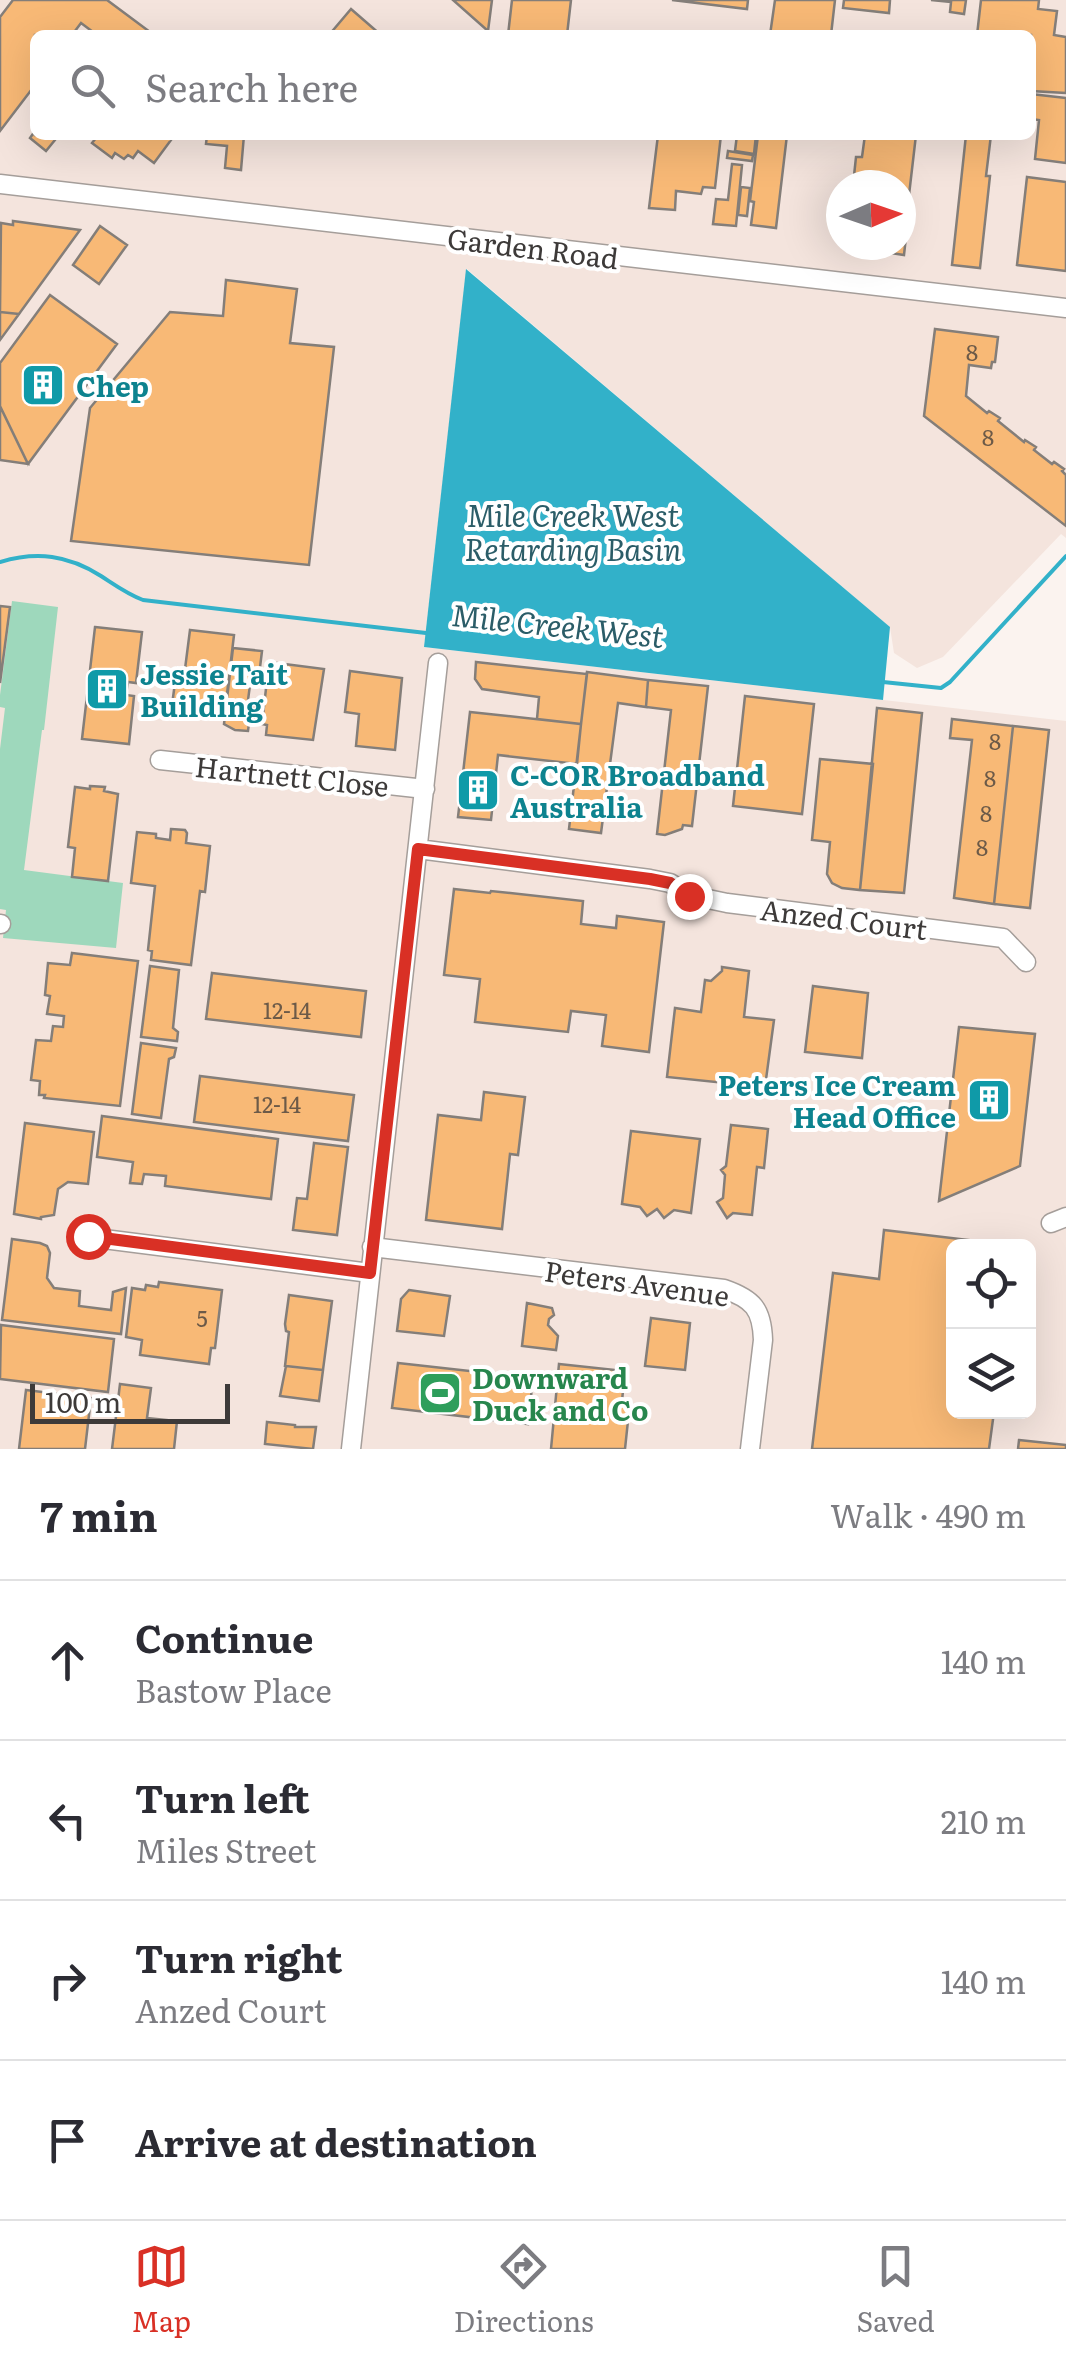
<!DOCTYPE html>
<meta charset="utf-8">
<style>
:root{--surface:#fff;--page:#f7f7f7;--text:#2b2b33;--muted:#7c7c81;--line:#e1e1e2;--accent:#d93025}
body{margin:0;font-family:Literata,serif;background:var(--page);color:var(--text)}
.controls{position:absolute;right:30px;bottom:30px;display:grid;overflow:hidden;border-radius:15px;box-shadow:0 10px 40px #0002}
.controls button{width:90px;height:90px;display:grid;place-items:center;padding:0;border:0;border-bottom:2px solid var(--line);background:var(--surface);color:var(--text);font:50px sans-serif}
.compass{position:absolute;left:826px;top:170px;width:90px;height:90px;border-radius:50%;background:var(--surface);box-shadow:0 10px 40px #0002;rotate:88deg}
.scale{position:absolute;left:30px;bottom:25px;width:200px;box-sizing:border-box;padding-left:10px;border:5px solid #3d3a39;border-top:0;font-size:28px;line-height:35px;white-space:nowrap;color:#3d3a39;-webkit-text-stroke:8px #fff;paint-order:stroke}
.stop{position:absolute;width:30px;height:30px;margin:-22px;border:8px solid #d93025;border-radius:50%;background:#fff}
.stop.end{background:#d93025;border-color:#fff;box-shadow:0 2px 10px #0008}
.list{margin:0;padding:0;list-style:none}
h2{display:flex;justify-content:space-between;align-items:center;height:130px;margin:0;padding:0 40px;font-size:42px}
h2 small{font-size:32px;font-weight:400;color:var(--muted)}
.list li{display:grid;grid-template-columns:65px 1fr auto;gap:30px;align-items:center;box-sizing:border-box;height:160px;padding:0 40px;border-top:2px solid var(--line)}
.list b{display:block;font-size:38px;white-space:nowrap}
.list p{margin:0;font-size:32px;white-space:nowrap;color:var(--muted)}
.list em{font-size:32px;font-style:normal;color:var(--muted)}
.icon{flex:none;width:55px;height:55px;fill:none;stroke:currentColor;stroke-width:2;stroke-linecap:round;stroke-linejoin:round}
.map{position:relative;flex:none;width:1066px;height:1449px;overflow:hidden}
.search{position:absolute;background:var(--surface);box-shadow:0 10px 40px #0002;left:30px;right:30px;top:30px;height:110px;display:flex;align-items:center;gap:25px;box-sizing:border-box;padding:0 35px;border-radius:15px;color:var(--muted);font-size:38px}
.sheet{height:770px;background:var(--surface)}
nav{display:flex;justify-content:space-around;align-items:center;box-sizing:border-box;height:140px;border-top:2px solid var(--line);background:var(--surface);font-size:28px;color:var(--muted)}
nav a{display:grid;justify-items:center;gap:5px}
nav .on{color:var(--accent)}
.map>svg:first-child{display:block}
.built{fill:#f4e4dd;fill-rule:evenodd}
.green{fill:#9ed8bc}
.water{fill:#32b1c9}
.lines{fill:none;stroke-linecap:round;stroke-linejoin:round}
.stream{stroke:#32b1c9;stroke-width:4}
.building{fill:#f8b976;stroke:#847e79;stroke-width:2.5}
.minor-casing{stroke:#a59e9a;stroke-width:21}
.minor{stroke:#fff;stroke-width:18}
.route{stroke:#d93025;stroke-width:12}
.labels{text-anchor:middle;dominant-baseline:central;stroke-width:8;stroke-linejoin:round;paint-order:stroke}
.number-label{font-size:22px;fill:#6c5a48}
.street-label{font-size:28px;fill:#3d3a39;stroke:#fff}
.culture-label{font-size:28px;font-weight:bold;fill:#0d838f;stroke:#fff;text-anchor:start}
.leisure-label{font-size:28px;font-weight:bold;fill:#27864d;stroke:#fff;text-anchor:start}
.water-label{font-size:30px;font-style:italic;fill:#2b5d68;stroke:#fff}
</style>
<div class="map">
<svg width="1066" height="1449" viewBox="0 0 1066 1449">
<rect width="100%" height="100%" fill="#fbf3ef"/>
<!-- built -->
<path class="built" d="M0,0H1066V538L1061,534L943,657L917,668L894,653L890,627L467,269L424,647L1066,721V1449H0ZM35,35H1031V135H35ZM841,185H901V245H841ZM954,1246H1028V1412H954Z"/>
<!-- green -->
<path class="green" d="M12,601L58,607L44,730H42L24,870L123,883L116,948L3,938L6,910L0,909V749L5,708L0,707V695Z"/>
<!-- water -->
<path class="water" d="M466,269L890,627L883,700L424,647Z"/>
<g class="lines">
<!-- stream -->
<path class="stream" d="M0,562C37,551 68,555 101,576C115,585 127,594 143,600L426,633
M883,682L941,688L950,682L1066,556"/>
</g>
<!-- building -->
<path class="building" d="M13,0H107L154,35H97L81,23L72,35H35V85L0,131V17Z
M453,0H492L488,31Z
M512,0H571L567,35H508Z
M672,0H748L747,9Z
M775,0H835L831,35H770Z
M844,0H890L889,13L843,8Z
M931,0H966L964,14L950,12L951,2Z
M981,0H1039L1038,9L1057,11L1054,35L1066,37V93L1031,91V35H977Z
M351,9L381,35H329Z
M1031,94L1066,98V163L1035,159L1039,120L1031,119Z
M35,131V135H59L46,151L30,138Z
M92,135H165L171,140L154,163L138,151L133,158L128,155L124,159L115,153L112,158L92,143L96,138Z
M207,135H244L241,170L225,168L227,146L206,144Z
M658,135H721L715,188L703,187L701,194L676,191L675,210L649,208Z
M737,135H756L754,154L735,151Z
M758,135H787L776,228L751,225L754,202L750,201Z
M865,135H916L909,195L901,194V185H853L856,157H862Z
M966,135H991L986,176H990L980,268L952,265Z
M728,151L753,155L752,161L727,158Z
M732,164L742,165L736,226L713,224L716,199L728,200Z
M1027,177L1066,182V271L1017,265Z
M741,187L750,188L747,216L738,215Z
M901,196L910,197L907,223L902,222L901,226Z
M13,221L80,230L19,314L0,312L1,223L13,225Z
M100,226L127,245L99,284L73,265Z
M901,227L907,228L904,255L844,246L901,245Z
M226,280L297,289L290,343L334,347L309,565L71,541L90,408L170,312L223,316Z
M50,295L117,344L28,464L0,406V363Z
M0,312L19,314L0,340Z
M935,329L998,337L995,362H992L991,368L969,365L966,396L987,413L989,411L1000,418L998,421L1024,442L1025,440L1036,447L1034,450L1052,464L1054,462L1064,469L1062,471L1066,475V526L924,416Z
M0,406L28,464L0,460Z
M0,606L10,607L0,683Z
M95,627L142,632L136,683L128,682L126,695L134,696L129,744L82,739Z
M190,630L234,635L224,719L212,717L196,708L172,705L177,668L185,669Z
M233,648L262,651L258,684L250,685L246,715L250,716L248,731L235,730L224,724Z
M269,662L324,669L313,740L266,735L267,725L262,724Z
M476,662L587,674L581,724L537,719L539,697L482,689L475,679Z
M350,671L402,678L395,750L356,746L359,714L345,712Z
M587,672L648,680L646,707L618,703L601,833L569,829Z
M648,680L708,686L692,826L683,825L682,829L665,835L657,834L671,710L646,707Z
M745,696L814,704L802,814L733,806Z
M877,708L922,713L904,893L860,890Z
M470,712L581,724L577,764L498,755L491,820L458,817Z
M952,719L1013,726L994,904L954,898L972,740L950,738Z
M1013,726L1049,730L1030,908L994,904Z
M820,759L873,764L860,890L842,888L832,883L827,874L830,842L812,840Z
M90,786L105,787L104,791L118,794L108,881L72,877L75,848L68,847L75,787L90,789Z
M171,829L185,830L187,833L186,843L210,846L205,892L200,891L191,965L151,960L152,951L148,950L155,886L131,883L137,832L156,834V838L170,840Z
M454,889L490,893L491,891L583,901L581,924L616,928L617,916L664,922L649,1052L602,1046L606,1015L571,1011L568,1032L475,1022L480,979L444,975Z
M72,953L138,961L120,1106L44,1098L45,1095H39L40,1081L31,1080L36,1040L51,1041L53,1026L63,1027L64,1016L47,1014L50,996L45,995L48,963L70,965Z
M150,966L179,970L173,1028L178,1032L177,1041L141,1037Z
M722,967L749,971L744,1017L774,1020L765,1087L667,1077L675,1008L701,1012L705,980L711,981L722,971Z
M212,973L366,991L361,1037L206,1019Z
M813,986L868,993L862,1058L805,1052Z
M959,1027L1035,1034L1020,1166L939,1201Z
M141,1043L176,1048L174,1057L169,1059L161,1118L132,1114Z
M200,1076L354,1095L348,1141L194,1122Z
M484,1092L525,1097L518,1155L510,1154L502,1229L426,1220L438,1115L481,1120Z
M102,1116L278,1139L271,1199L165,1186L166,1176L144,1174L142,1184L130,1183L133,1162L97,1157Z
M25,1123L94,1132L88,1184L68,1182L58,1189L54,1215L41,1217V1219L14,1214Z
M731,1125L768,1129L764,1168L757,1167L752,1215L733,1213L727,1218L717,1202L723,1198L725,1175L721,1170L726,1166Z
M631,1131L700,1139L691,1213L674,1210L664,1218L657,1209L647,1216L640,1207L622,1204Z
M314,1143L348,1147L337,1235L293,1230L297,1198L307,1199Z
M884,1230L1002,1244L1001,1246H954V1412H994L989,1449H812L833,1273L879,1279Z
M12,1239L40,1243L47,1246L50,1253L47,1278L54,1288L80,1291L79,1306L111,1310L113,1292L126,1288L121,1334L2,1320Z
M159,1282L222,1290L215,1348H211L209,1364L140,1355L142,1340L126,1337L132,1288L145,1290L146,1285L158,1287Z
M409,1290L450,1296L444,1336L397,1331L401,1299Z
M289,1295L332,1301L323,1370L285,1366L289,1332L286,1331L285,1324Z
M527,1303L552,1308L554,1315L549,1319L548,1325L558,1336L556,1350L522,1346Z
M651,1318L690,1323L685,1370L645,1366Z
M1,1325L114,1339L108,1392L0,1379Z
M398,1363L533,1378L528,1424L392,1408Z
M559,1364L625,1371L622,1401L630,1402L625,1449H551Z
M286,1366L323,1370L319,1401L280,1396Z
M120,1384L151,1388L147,1418L177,1421L174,1449H112Z
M26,1390L91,1398L85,1449H19Z
M267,1422L295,1425V1427H316L313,1449L265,1444Z
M1019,1440L1066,1445V1449H1018Z"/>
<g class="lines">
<!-- minor casing -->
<g class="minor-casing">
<path id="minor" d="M0,184L1066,308
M160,760L425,789
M418,849L650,879L670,883L689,895L727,903L1003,938L1026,962
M0,924H1
M1051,1223L1066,1217
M88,1237L370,1273
M372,1247L724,1289C753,1299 762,1309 763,1340L750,1449
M351,1449L438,663"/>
</g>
<!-- minor -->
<use href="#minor" class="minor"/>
</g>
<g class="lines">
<!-- route -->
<path class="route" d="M88,1236L370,1273L418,849L650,879L670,883L689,896"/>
</g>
<!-- icons -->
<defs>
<g id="building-square" transform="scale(2.25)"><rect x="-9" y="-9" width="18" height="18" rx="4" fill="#0f9aa8" stroke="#fff"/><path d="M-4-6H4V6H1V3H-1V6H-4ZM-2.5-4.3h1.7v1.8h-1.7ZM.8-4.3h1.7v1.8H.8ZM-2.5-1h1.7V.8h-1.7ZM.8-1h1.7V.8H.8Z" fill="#fff"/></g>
<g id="stadium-square" transform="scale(2.25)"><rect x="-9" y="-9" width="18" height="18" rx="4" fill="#2e9e5b" stroke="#fff"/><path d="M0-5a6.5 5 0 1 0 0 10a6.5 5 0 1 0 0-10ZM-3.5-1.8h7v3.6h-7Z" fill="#fff"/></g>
</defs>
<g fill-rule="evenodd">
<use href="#building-square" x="43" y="385"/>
<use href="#building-square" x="107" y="689"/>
<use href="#building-square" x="478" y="790"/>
<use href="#building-square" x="989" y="1100"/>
<use href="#stadium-square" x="440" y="1393"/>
</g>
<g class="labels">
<!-- number labels -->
<g class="number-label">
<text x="972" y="351">8</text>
<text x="988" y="436">8</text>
<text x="995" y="740">8</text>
<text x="990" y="777">8</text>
<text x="986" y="812">8</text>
<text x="982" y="846">8</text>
<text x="287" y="1009">12-14</text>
<text x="277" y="1103">12-14</text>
<text x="202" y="1317">5</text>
</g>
<!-- street labels -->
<g class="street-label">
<text transform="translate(533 247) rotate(7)">Garden Road</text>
<text transform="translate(292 775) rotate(6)">Hartnett Close</text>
<text transform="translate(844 918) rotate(7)">Anzed Court</text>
<text transform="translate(637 1282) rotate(8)">Peters Avenue</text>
</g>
<!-- culture labels -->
<g class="culture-label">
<text x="76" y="385">Chep</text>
<text x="140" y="673">Jessie Tait<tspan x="140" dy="32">Building</tspan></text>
<text x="510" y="774">C-COR Broadband<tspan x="510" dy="32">Australia</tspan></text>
<text x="956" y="1084" text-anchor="end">Peters Ice Cream<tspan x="956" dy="32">Head Office</tspan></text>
</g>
<!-- leisure labels -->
<g class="leisure-label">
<text x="472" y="1377">Downward<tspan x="472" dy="32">Duck and Co</tspan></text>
</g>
<!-- water labels -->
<g class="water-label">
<text x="573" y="514">Mile Creek West<tspan x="573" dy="34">Retarding Basin</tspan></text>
<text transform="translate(558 624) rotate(6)">Mile Creek West</text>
</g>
</g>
</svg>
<div class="controls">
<button><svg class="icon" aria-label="locate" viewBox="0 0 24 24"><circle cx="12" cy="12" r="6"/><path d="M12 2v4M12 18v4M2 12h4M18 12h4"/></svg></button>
<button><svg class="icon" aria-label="layers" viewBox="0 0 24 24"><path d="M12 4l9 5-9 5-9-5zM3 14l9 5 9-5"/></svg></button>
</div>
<svg class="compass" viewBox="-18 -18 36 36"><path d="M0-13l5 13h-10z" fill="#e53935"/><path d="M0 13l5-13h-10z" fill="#7c7c81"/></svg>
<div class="scale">100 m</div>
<div class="stop" style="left:88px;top:1236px"></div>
<div class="stop end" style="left:689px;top:896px"></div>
<div class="search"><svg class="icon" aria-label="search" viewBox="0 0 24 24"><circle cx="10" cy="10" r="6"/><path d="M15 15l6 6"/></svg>Search here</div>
</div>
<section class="sheet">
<h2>7 min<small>Walk · 490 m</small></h2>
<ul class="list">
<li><svg class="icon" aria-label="ahead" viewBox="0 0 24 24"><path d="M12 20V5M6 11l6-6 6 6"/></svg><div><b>Continue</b><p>Bastow Place</p></div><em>140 m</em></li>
<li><svg class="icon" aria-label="left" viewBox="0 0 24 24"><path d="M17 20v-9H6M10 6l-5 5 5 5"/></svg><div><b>Turn left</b><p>Miles Street</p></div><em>210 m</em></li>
<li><svg class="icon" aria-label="right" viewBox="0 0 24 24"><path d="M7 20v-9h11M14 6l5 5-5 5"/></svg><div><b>Turn right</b><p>Anzed Court</p></div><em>140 m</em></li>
<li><svg class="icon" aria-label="arrive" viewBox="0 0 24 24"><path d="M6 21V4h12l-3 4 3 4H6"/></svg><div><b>Arrive at destination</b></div></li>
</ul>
</section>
<nav>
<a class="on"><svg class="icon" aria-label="map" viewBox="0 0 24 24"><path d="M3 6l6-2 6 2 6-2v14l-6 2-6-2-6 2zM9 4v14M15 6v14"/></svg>Map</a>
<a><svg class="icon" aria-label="directions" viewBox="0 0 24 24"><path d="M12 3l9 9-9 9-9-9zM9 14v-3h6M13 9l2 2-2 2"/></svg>Directions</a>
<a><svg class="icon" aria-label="saved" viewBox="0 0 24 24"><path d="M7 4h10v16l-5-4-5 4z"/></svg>Saved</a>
</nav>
